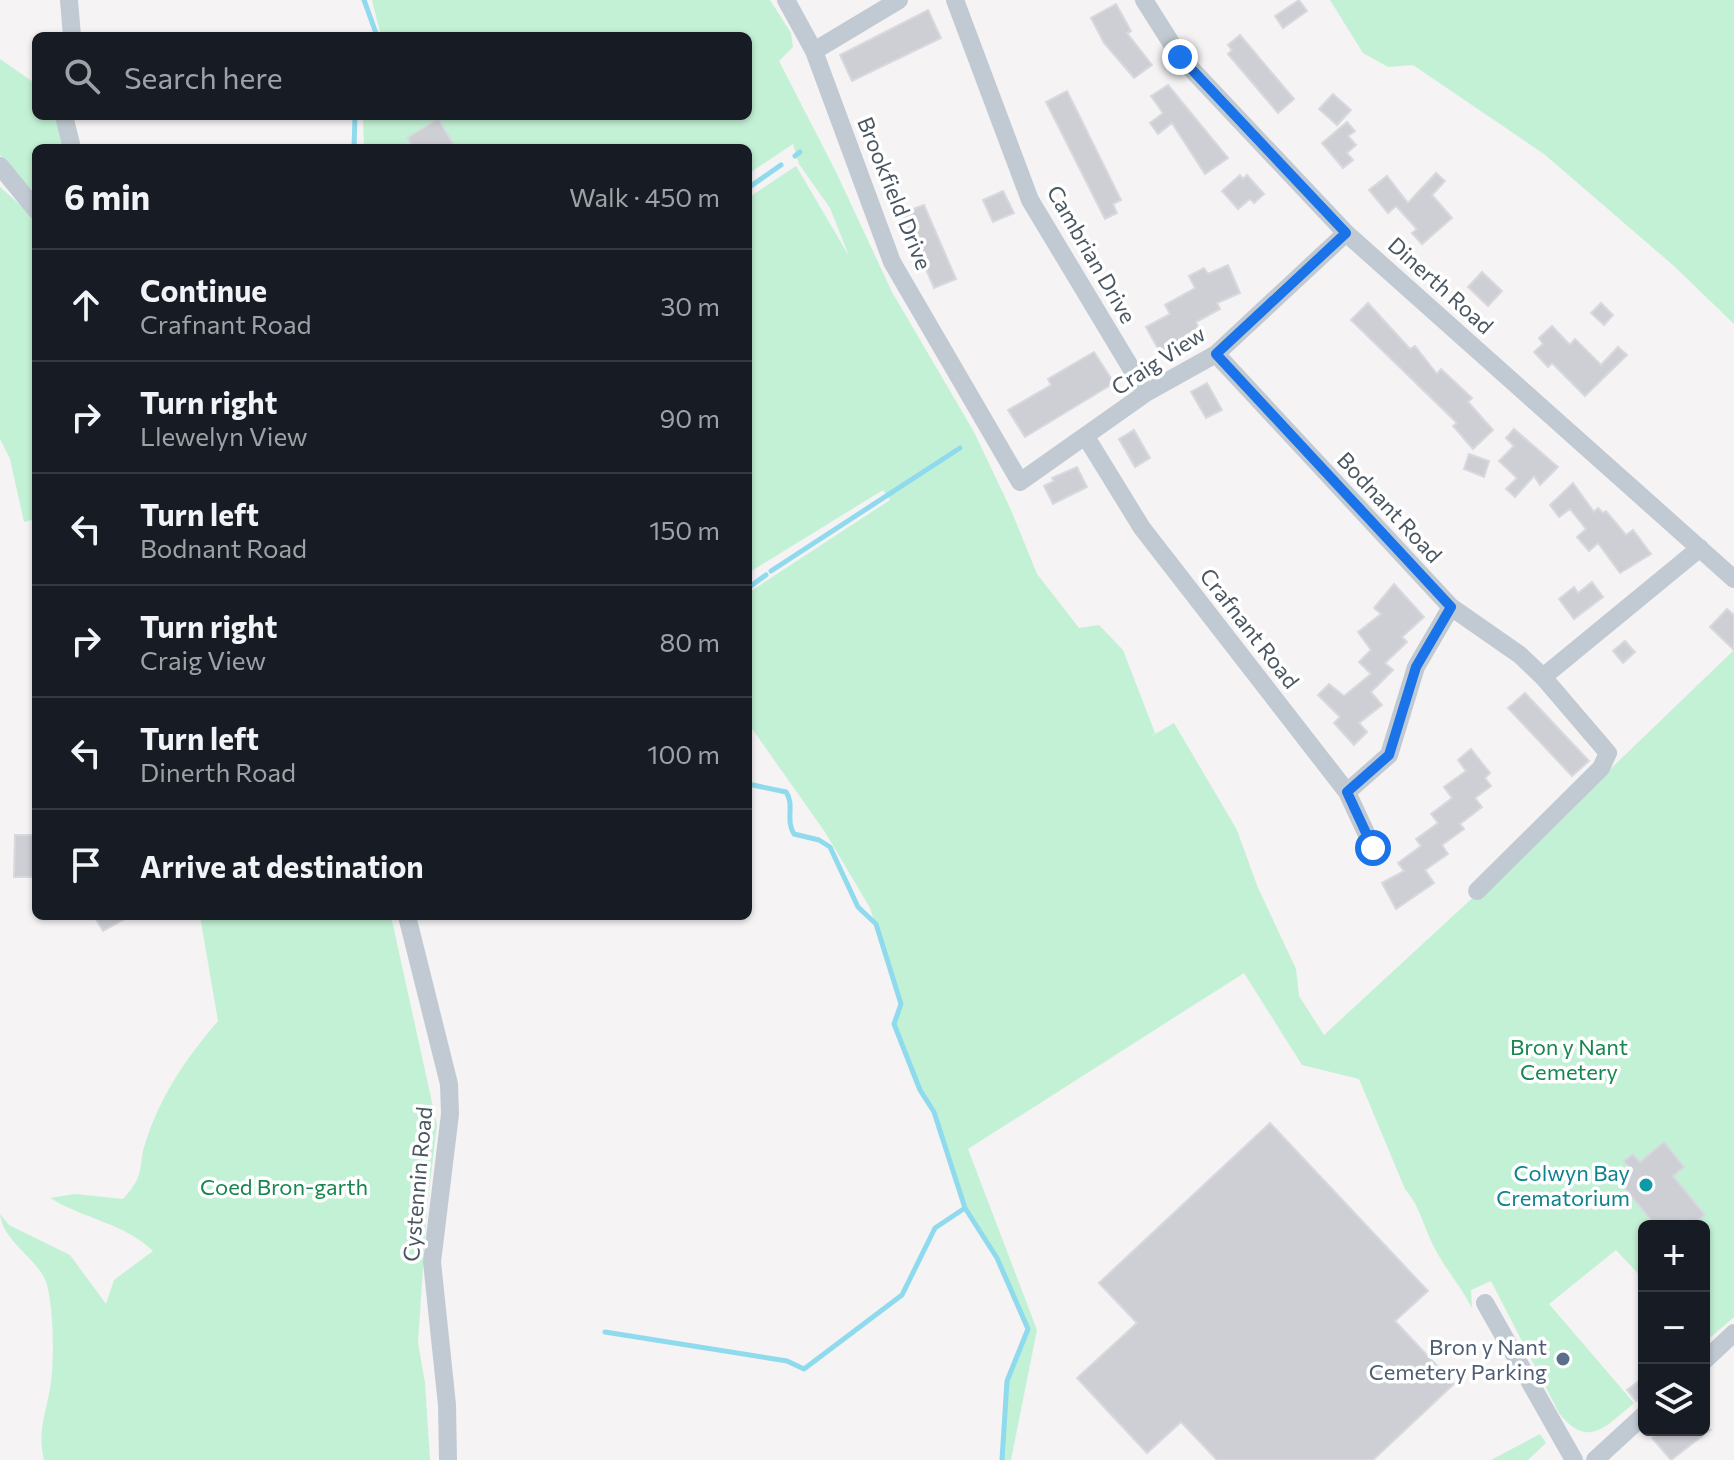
<!DOCTYPE html>
<meta charset="utf-8">
<style>
:root{--surface:#171b24;--page:#242831;--text:#f1f3f6;--muted:#9ea1a6;--line:#363941}
body{margin:0;font-family:Commissioner,sans-serif;background:var(--page);color:var(--text)}
.controls{position:absolute;right:24px;bottom:24px;display:grid;overflow:hidden;border-radius:12px;box-shadow:0 2px 6px #0004}
.controls button{width:72px;height:72px;display:grid;place-items:center;padding:0;border:0;border-bottom:2px solid var(--line);background:var(--surface);color:var(--text);font:40px sans-serif}
.stop{position:absolute;width:24px;height:24px;margin:-18px;border:6px solid #1a73e8;border-radius:50%;background:#fff}
.stop.end{background:#1a73e8;border-color:#fff;box-shadow:0 2px 8px #0008}
.list{margin:0;padding:0;list-style:none}
h2{display:flex;justify-content:space-between;align-items:center;height:104px;margin:0;padding:0 32px;font-size:34px}
h2 small{font-size:26px;font-weight:400;color:var(--muted)}
.list li{display:grid;grid-template-columns:52px 1fr auto;gap:24px;align-items:center;box-sizing:border-box;height:112px;padding:0 32px;border-top:2px solid var(--line)}
.list b{display:block;font-size:30px;white-space:nowrap}
.list p{margin:0;font-size:26px;white-space:nowrap;color:var(--muted)}
.list em{font-size:26px;font-style:normal;color:var(--muted)}
.icon{flex:none;width:44px;height:44px;fill:none;stroke:currentColor;stroke-width:2;stroke-linecap:round;stroke-linejoin:round}
.map{position:relative;flex:none;width:1734px;height:1460px;overflow:hidden}
.search{position:absolute;background:var(--surface);box-shadow:0 2px 6px #0004;left:32px;top:32px;width:720px;height:88px;display:flex;align-items:center;gap:20px;box-sizing:border-box;padding:0 28px;border-radius:12px;color:var(--muted);font-size:30px}
.panel{position:absolute;background:var(--surface);box-shadow:0 2px 6px #0004;left:32px;top:144px;width:720px;height:776px;border-radius:12px}
.map>svg:first-child{display:block}
.green{fill:#c3f1d5}
.lines{fill:none;stroke-linecap:round;stroke-linejoin:round}
.stream{stroke:#90daee;stroke-width:5}
.building{fill:#cdcfd5;stroke:#d7d9de;stroke-width:2}
.minor{stroke:#c1cad2;stroke-width:18}
.route{stroke:#1a73e8;stroke-width:10}
.culture-dot{fill:#0f9aa8;stroke:#fff;stroke-width:3}
.service-dot{fill:#5c6f8a;stroke:#fff;stroke-width:3}
.labels{text-anchor:middle;dominant-baseline:central;stroke-width:7;stroke-linejoin:round;paint-order:stroke}
.street-label{font-size:22px;fill:#4a5661;stroke:#fff}
.park-label{font-size:22px;fill:#17864f;stroke:#fff}
.culture-label{font-size:22px;fill:#0d838f;stroke:#fff;text-anchor:end}
.service-label{font-size:22px;fill:#4e5e75;stroke:#fff;text-anchor:end}
</style>
<div class="map">
<svg width="1734" height="1460" viewBox="0 0 1734 1460">
<rect width="100%" height="100%" fill="#f5f3f3"/>
<!-- green -->
<path class="green" d="M372,0H770L791,33L793,47L779,61L836,172L892,292L974,432L1011,510L1037,574L1079,628L1099,625L1123,650L1155,733L1148,738L1174,723L1237,830L1258,888L1296,969L1299,996L1324,1035L1572,806L1734,650V1317L1704,1343V1226H1644V1280L1616,1250L1549,1304L1634,1403C1606,1426 1588,1450 1559,1413L1491,1281L1471,1290L1472,1308C1461,1286 1445,1269 1434,1247C1424,1228 1420,1206 1405,1189L1359,1079L1302,1065L1244,973L968,1149L1037,1330L1011,1460H1002L1007,1381L1028,1329L997,1258L965,1208L934,1112L920,1090L894,1024L901,1004L870,908L825,832L748,723V593L890,500L883,490L748,573V198L796,166L849,256L830,208L799,164L793,144L748,174V148H364L363,116H748V36H381Z
M1330,0H1734V324L1674,266L1544,154L1413,65L1388,67L1363,53Z
M0,59L36,84V116H61L73,148H36V201L0,155Z
M0,187L36,219V519L24,522L10,459L0,439Z
M200,916H391L437,1125L427,1207L418,1343L425,1383L430,1460H44C38,1435 44,1418 49,1394C55,1367 54,1312 47,1285C40,1259 3,1243 0,1214L9,1225L70,1255L106,1304L114,1280L153,1251C124,1223 84,1219 50,1198L75,1194L123,1199C148,1172 136,1167 147,1138C162,1093 188,1056 218,1021Z
M1540,1434L1546,1443L1528,1460H1491Z"/>
<g class="lines">
<!-- stream -->
<path class="stream" d="M364,0L377,36
M354,148L355,116
M795,156L800,152
M748,188L781,165
M771,571L960,448
M748,588L766,575
M748,784L786,792C795,804 785,820 794,834L819,840L830,847L858,907L876,924L901,1004L894,1024L920,1090L934,1112L965,1208L997,1258L1028,1329L1007,1381L1002,1460
M605,1332L787,1361L804,1369L902,1295L935,1228L965,1208"/>
</g>
<!-- building -->
<path class="building" d="M1299,0L1307,11L1283,28L1275,16Z
M1116,4L1131,31L1127,33L1152,65L1134,78L1104,43L1091,18Z
M928,10L941,38L852,81L840,55Z
M1240,35L1294,99L1278,113L1228,54L1232,50L1228,45Z
M1168,85L1228,158L1205,174L1172,123L1158,134L1150,123L1163,113L1151,96Z
M1067,91L1121,200L1113,204L1117,213L1105,219L1046,102Z
M1333,94L1351,110L1337,125L1319,109Z
M438,119L456,148H414L407,138Z
M1347,122L1355,131L1348,136L1356,145L1347,153L1353,160L1343,168L1322,143Z
M1436,173L1445,181L1432,195L1452,218L1422,244L1412,233L1417,229L1396,206L1388,213L1369,190L1387,176L1408,203Z
M1240,175L1243,179L1247,175L1264,194L1254,203L1250,199L1238,209L1222,191Z
M1003,191L1014,213L993,222L983,200Z
M924,205L956,279L934,288L902,213Z
M1228,265L1240,293L1217,303L1220,309L1196,322L1198,327L1161,354L1146,327L1170,314L1165,305L1195,288L1189,276L1204,268L1208,274Z
M1482,272L1502,291L1488,306L1468,287Z
M1368,303L1410,349L1415,346L1437,374L1441,369L1472,398L1468,402L1493,430L1473,449L1453,426L1457,423L1351,320Z
M1601,303L1613,315L1604,325L1591,313Z
M1552,326L1570,345L1575,339L1601,365L1618,347L1627,355L1585,396L1552,363L1548,367L1534,352L1543,344L1539,338Z
M1094,352L1114,383L1025,437L1008,410L1051,385L1048,379Z
M1207,383L1222,410L1206,418L1191,392Z
M1514,429L1558,467L1540,485L1534,476L1515,497L1506,489L1517,478L1499,461L1514,446L1506,438Z
M1134,430L1150,458L1135,467L1119,439Z
M1469,454L1489,461L1484,477L1464,469Z
M1077,467L1087,487L1053,504L1044,486L1054,481L1052,478Z
M1573,483L1594,512L1598,508L1603,513L1606,511L1626,535L1633,530L1651,554L1620,573L1598,543L1589,551L1577,537L1586,529L1570,509L1559,517L1550,505Z
M1592,582L1603,597L1574,619L1559,599L1574,587L1578,593Z
M1394,584L1424,617L1402,637L1407,642L1385,663L1393,670L1371,692L1382,705L1359,723L1367,732L1354,745L1334,723L1340,717L1318,695L1329,684L1344,696L1371,674L1359,662L1371,650L1358,632L1381,614L1374,608Z
M1727,609L1734,615V650L1710,627Z
M1625,641L1635,652L1623,663L1613,651Z
M1525,693L1589,761L1572,776L1508,708Z
M1471,749L1490,773L1485,778L1491,786L1475,798L1482,807L1460,824L1464,829L1442,845L1448,854L1425,870L1434,883L1396,909L1382,883L1404,871L1398,863L1421,846L1416,839L1438,823L1431,814L1452,798L1444,787L1466,771L1458,760Z
M15,835H36V877H14Z
M94,916H130L103,931Z
M1270,1123L1428,1291L1395,1321L1454,1384L1373,1460H1217L1181,1422L1147,1453L1077,1378L1137,1323L1099,1283Z
M1664,1142L1684,1167L1673,1176L1705,1215L1691,1226L1682,1220L1675,1226H1656L1618,1180L1630,1169L1624,1161L1633,1154L1640,1162Z
M1644,1377V1395L1636,1401L1627,1390Z
M1662,1430H1710L1671,1460L1652,1438Z"/>
<g class="lines">
<!-- minor -->
<path class="minor" d="M69,0L72,36
M786,0L814,51L892,262L1020,482L1146,393L1216,354L1346,233
M955,0L1030,200L1146,393
M1144,0L1180,57L1346,233L1734,579
M814,51L899,0
M64,116L72,148
M0,166L36,210
M1216,354L1451,607L1520,655L1543,677L1608,753L1601,768L1477,891
M1086,437L1142,528L1347,792L1373,848
M1543,677L1700,548
M1347,792L1389,755L1416,667L1451,607
M407,916L449,1084L450,1114L432,1262L447,1405L448,1460
M1485,1303L1574,1460
M1704,1361L1734,1333
M1595,1460L1644,1415"/>
</g>
<g class="lines">
<!-- route -->
<path class="route" d="M1180,57L1346,233L1216,354L1451,607L1416,667L1389,755L1347,792L1373,848"/>
</g>
<!-- markers -->
<circle class="culture-dot" cx="1646" cy="1185" r="8"/>
<circle class="service-dot" cx="1563" cy="1359" r="8"/>
<g class="labels">
<!-- street labels -->
<g class="street-label">
<text transform="translate(895 193) rotate(68)">Brookfield Drive</text>
<text transform="translate(1092 254) rotate(60)">Cambrian Drive</text>
<text transform="translate(1441 285) rotate(42)">Dinerth Road</text>
<text transform="translate(1158 360) rotate(-33)">Craig View</text>
<text transform="translate(1390 507) rotate(47)">Bodnant Road</text>
<text transform="translate(1250 628) rotate(52)">Crafnant Road</text>
<text transform="translate(417 1184) rotate(-85)">Cystennin Road</text>
</g>
<!-- park labels -->
<g class="park-label">
<text x="1569" y="1046">Bron y Nant<tspan x="1569" dy="25">Cemetery</tspan></text>
<text x="284" y="1186">Coed Bron-garth</text>
</g>
<!-- culture labels -->
<g class="culture-label">
<text x="1630" y="1172">Colwyn Bay<tspan x="1630" dy="25">Crematorium</tspan></text>
</g>
<!-- service labels -->
<g class="service-label">
<text x="1547" y="1346">Bron y Nant<tspan x="1547" dy="25">Cemetery Parking</tspan></text>
</g>
</g>
</svg>
<div class="controls">
<button>+</button>
<button>−</button>
<button><svg class="icon" aria-label="layers" viewBox="0 0 24 24"><path d="M12 4l9 5-9 5-9-5zM3 14l9 5 9-5"/></svg></button>
</div>
<div class="stop" style="left:1373px;top:848px"></div>
<div class="stop end" style="left:1180px;top:57px"></div>
<div class="search"><svg class="icon" aria-label="search" viewBox="0 0 24 24"><circle cx="10" cy="10" r="6"/><path d="M15 15l6 6"/></svg>Search here</div>
<section class="panel">
<h2>6 min<small>Walk · 450 m</small></h2>
<ul class="list">
<li><svg class="icon" aria-label="ahead" viewBox="0 0 24 24"><path d="M12 20V5M6 11l6-6 6 6"/></svg><div><b>Continue</b><p>Crafnant Road</p></div><em>30 m</em></li>
<li><svg class="icon" aria-label="right" viewBox="0 0 24 24"><path d="M7 20v-9h11M14 6l5 5-5 5"/></svg><div><b>Turn right</b><p>Llewelyn View</p></div><em>90 m</em></li>
<li><svg class="icon" aria-label="left" viewBox="0 0 24 24"><path d="M17 20v-9H6M10 6l-5 5 5 5"/></svg><div><b>Turn left</b><p>Bodnant Road</p></div><em>150 m</em></li>
<li><svg class="icon" aria-label="right" viewBox="0 0 24 24"><path d="M7 20v-9h11M14 6l5 5-5 5"/></svg><div><b>Turn right</b><p>Craig View</p></div><em>80 m</em></li>
<li><svg class="icon" aria-label="left" viewBox="0 0 24 24"><path d="M17 20v-9H6M10 6l-5 5 5 5"/></svg><div><b>Turn left</b><p>Dinerth Road</p></div><em>100 m</em></li>
<li><svg class="icon" aria-label="arrive" viewBox="0 0 24 24"><path d="M6 21V4h12l-3 4 3 4H6"/></svg><div><b>Arrive at destination</b></div></li>
</ul>
</section>
</div>
